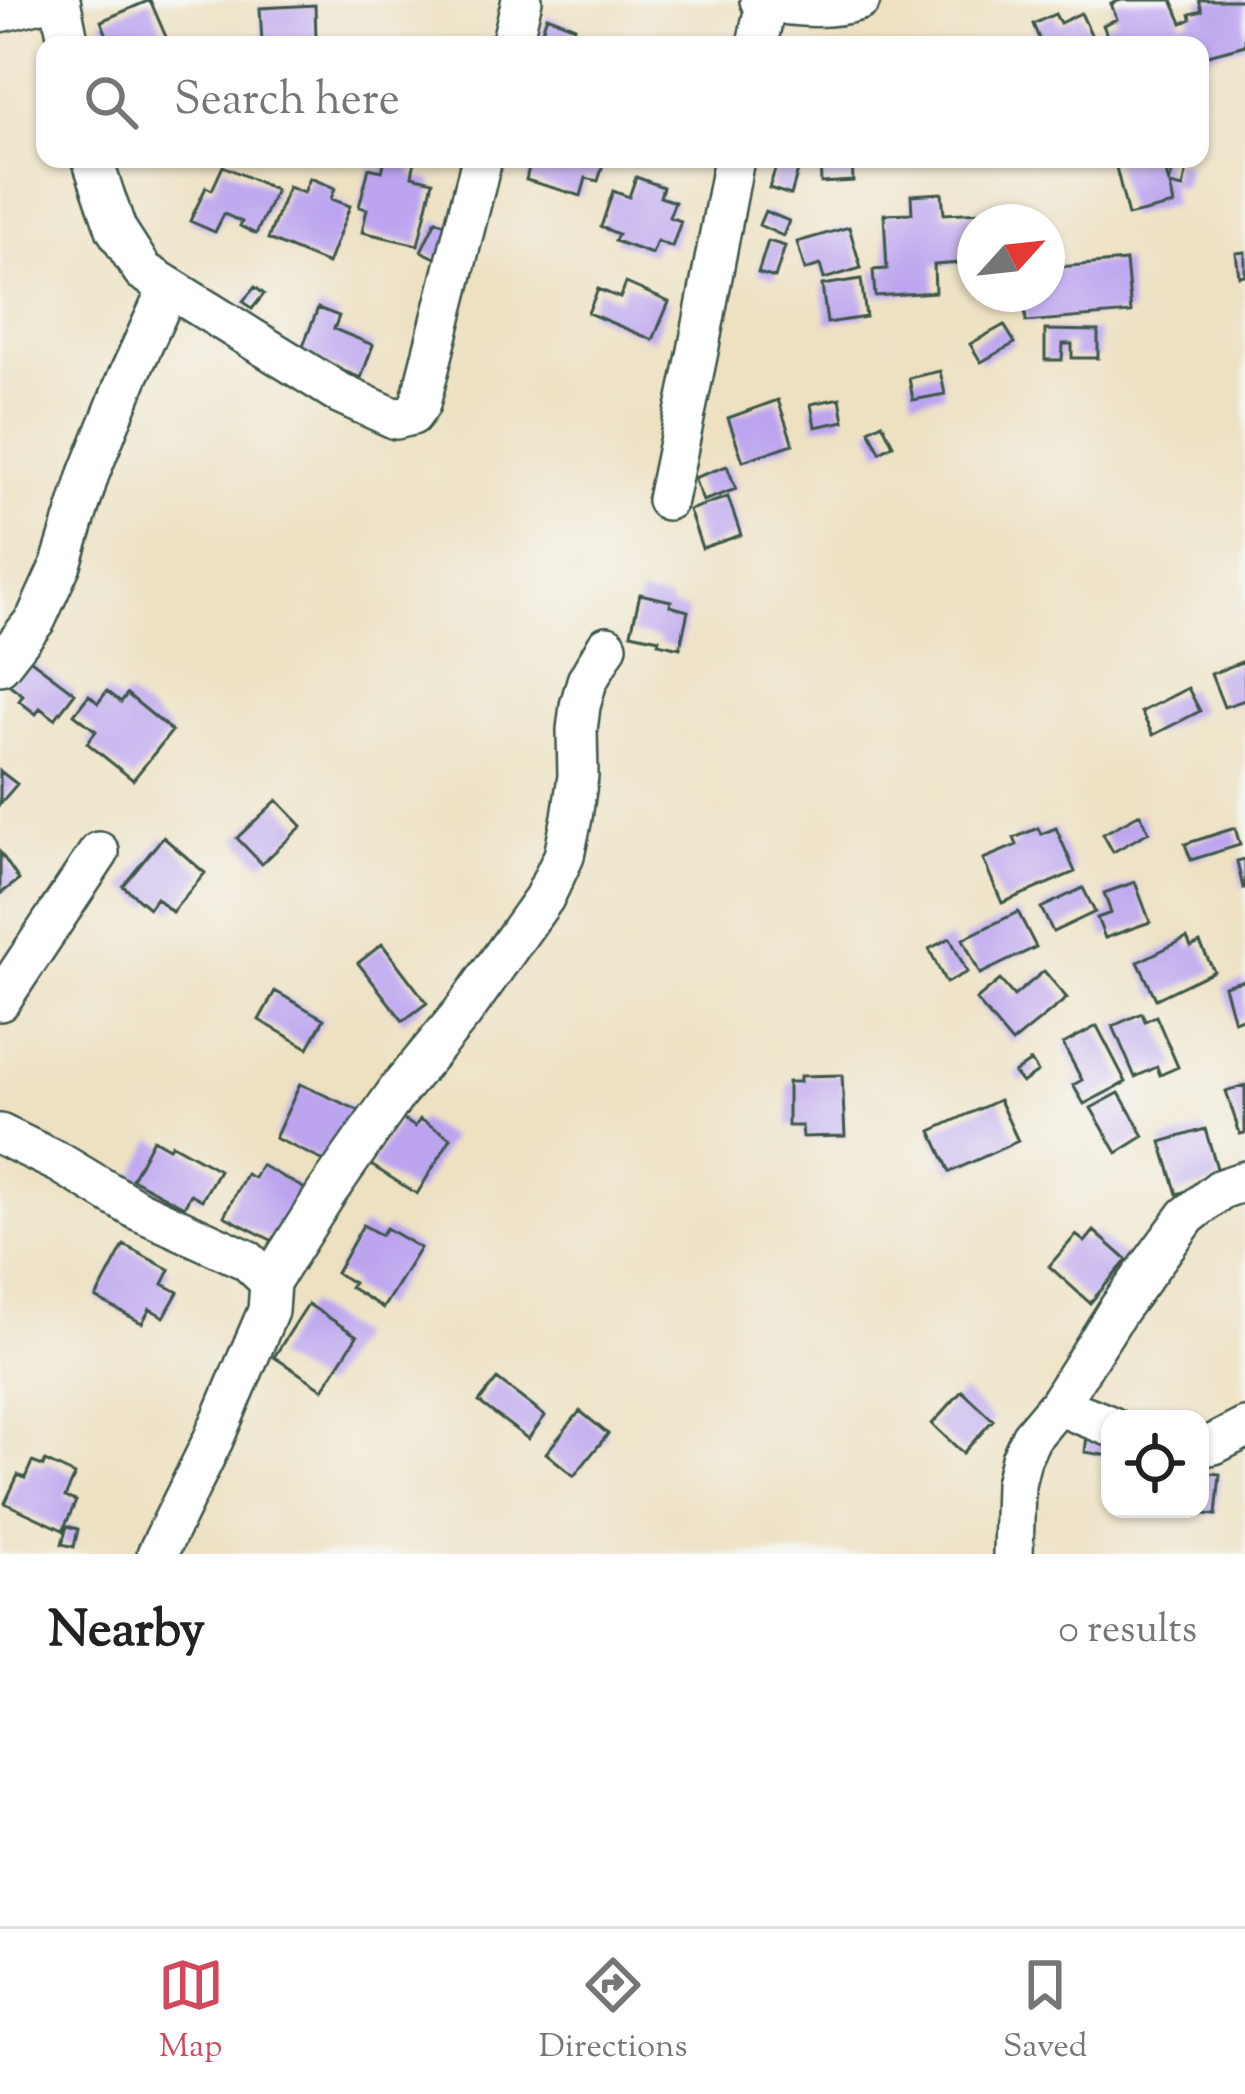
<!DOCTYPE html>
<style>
:root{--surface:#fff;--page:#f6f6f6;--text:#222;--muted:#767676;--line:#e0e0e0;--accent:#d1495b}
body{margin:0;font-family:"Sorts Mill Goudy",serif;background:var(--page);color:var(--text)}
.controls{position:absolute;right:36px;bottom:36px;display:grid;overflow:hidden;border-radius:24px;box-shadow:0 3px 9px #0004}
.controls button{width:108px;height:108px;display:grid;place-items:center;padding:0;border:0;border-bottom:3px solid var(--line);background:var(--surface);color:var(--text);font:60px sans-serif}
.compass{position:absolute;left:957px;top:204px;width:108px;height:108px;border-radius:50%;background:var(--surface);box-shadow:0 3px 9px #0004;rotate:63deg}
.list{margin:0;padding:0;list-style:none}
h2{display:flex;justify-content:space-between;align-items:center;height:156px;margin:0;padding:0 48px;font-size:51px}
h2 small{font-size:39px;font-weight:400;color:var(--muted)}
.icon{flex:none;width:66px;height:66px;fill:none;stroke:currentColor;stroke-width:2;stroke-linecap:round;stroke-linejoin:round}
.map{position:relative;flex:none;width:1245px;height:1554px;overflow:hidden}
.search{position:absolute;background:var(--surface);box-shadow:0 3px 9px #0004;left:36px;right:36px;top:36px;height:132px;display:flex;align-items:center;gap:30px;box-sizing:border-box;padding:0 42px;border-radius:24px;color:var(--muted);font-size:45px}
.sheet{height:372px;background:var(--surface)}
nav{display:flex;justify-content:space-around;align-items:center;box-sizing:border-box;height:168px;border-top:3px solid var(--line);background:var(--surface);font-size:33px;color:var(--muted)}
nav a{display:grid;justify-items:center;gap:6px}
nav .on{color:var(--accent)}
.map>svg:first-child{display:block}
.building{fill:#bca4ef}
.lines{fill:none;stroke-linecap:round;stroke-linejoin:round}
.street-casing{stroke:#3e5649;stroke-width:44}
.street{stroke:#fff;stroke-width:39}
</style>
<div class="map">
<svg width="1245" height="1554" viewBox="0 0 1245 1554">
<rect width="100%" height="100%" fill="#f6f6f2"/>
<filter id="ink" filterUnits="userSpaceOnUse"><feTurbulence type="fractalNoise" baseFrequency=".00833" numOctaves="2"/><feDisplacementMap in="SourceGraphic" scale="24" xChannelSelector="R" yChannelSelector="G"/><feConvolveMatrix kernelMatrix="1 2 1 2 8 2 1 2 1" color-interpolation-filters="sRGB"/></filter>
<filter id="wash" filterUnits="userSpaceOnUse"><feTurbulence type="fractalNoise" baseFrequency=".004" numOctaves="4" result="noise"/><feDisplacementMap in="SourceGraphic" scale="48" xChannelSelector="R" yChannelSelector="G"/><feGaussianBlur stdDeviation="2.7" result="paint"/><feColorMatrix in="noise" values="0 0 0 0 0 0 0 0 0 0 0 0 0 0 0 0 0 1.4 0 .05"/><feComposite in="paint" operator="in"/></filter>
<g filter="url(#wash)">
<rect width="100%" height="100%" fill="#ede1c2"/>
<g id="blocks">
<!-- building -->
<path class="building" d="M150,0L166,37L146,45H111L101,21Z
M1121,0H1172L1182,23L1191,19L1190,14L1202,11L1199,0H1245V45L1201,57L1196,37L1176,45H1111L1103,25L1117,19L1111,4Z
M315,5L316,39L262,42L260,8Z
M1081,13L1096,45H1031L1040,41L1033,24L1055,14L1060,23Z
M547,16L575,27L569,45H537Z
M385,159L415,160L412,176L433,181L418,245L362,232L367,209L359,207L369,168L382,171Z
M519,159H605L598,181L586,178L581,196L526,180L530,163Z
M820,159H852L853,181L821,183Z
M1114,159H1163L1169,184L1175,161L1188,164L1183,188L1170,185L1174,205L1128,216Z
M778,161L799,167L791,195L769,188Z
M223,166L276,190L256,234L240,226L242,222L224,214L215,232L190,221L206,187L212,190Z
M636,177L663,187L660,197L675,202L669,217L681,221L672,247L657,241L652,254L615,241L618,234L601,227L613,191L629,197Z
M310,178L335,188L331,199L350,206L328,264L268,239L288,187L304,193Z
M942,193L944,214L984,212V222H975V262L934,265L935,292L875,296L873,270L887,269L884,214L912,213L911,195Z
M765,211L789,221L783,236L759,225Z
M436,220L459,230L444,262L421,251Z
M849,227L861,268L824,279L820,265L805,270L797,242Z
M768,241L785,246L775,278L758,273Z
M1245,252V275L1239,276L1236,253Z
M1126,261L1131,313L1026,322L1024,294H1047V268Z
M861,279L866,317L827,323L822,285Z
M626,283L669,302L653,340L588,313L598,289L620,298Z
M255,287L264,294L252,309L243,301Z
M318,308L339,316L334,329L373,345L361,378L300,354Z
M1004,325L1015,343L981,362L970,344Z
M1045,330L1098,331V358H1072V344H1063L1062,360H1045Z
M940,371L945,394L913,400L909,378Z
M840,398L844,421L815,427L811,404Z
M778,400L793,444L743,461L728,418Z
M882,423L893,445L880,452L869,430Z
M727,466L736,489L703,501L694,478Z
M728,497L741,535L702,548L689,510Z
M640,594L671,601L670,606L688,611L680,648L658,643L659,639L631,633Z
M27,657L75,693L55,719L40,708L36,714L19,701L23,695L7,683Z
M1244,661L1245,700L1224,707L1211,674Z
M1188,688L1200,711L1153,735L1141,712Z
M107,691L121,702L127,694L172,731L133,780L87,743L96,731L74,714L89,695L98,703Z
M0,771L17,784L0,804Z
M277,800L302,826L262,864L237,838Z
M1140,814L1149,832L1113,852L1103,834Z
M1038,828L1041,834L1056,828L1075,872L1002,903L983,859L1017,845L1014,838Z
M1235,828L1240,845L1191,860L1185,844Z
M163,837L205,873L172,912L156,898L149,908L123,886Z
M0,852L19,880L0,894Z
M1245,859V888H1243L1237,861Z
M1135,882L1150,922L1105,938L1097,918L1111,913L1104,893Z
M1083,888L1095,912L1053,932L1041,908Z
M1018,912L1036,947L980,974L963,939Z
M950,938L967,972L946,983L929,949Z
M1187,938L1191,947L1200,943L1214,971L1156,999L1138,962Z
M382,944L427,1003L403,1021L358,963Z
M1044,971L1067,998L1012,1043L976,1000L1000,980L1014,996Z
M1245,980V1017L1234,1021L1224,986Z
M275,991L324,1019L308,1048L259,1020Z
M1142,1013L1145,1021L1156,1016L1178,1067L1160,1075L1157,1067L1135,1077L1113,1026Z
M1097,1026L1126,1082L1084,1104L1073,1085L1082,1080L1063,1044Z
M1031,1061L1038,1072L1022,1083L1014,1073Z
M842,1075L845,1136L803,1137L802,1126H788V1082H800V1076Z
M300,1084L360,1111L335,1166L275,1138Z
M1245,1085V1133L1240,1134L1226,1091Z
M1119,1093L1144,1136L1117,1153L1091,1108Z
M999,1100L1018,1141L950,1172L931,1131Z
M400,1117L415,1127L420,1119L451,1138L417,1194L371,1165Z
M1205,1129L1221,1181L1177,1194L1161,1142Z
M153,1139L169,1148L172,1144L219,1170L202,1200L191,1194L184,1207L132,1179Z
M261,1165L307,1190L279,1244L224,1216L246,1174L254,1178Z
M363,1225L381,1235L386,1228L420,1248L383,1308L350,1287L353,1283L336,1273Z
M1094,1231L1127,1260L1090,1303L1049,1266L1076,1235L1085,1242Z
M124,1245L170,1270L163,1284L178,1292L164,1317L150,1309L142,1323L96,1298Z
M308,1304L357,1336L323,1389L274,1357Z
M497,1379L545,1416L528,1439L479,1402Z
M962,1391L993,1420L963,1453L932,1424Z
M580,1411L608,1434L574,1476L546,1453Z
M1087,1436L1110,1439V1456L1085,1452Z
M45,1461L75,1475L65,1497L76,1501L63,1530L5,1503L18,1475L25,1478L32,1462L43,1466Z
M1200,1472L1220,1474L1216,1515L1186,1512V1509H1200Z
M67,1526L78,1529L74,1547L62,1544Z"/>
</g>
</g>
<g filter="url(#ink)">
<use href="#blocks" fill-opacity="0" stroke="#3e5649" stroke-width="3"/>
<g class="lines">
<!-- street casing -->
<g class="street-casing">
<path id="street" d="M60,0L69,45
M760,0C792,7 829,10 860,0
M0,12L49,0
M511,45L522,0
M757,45L766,2
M92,159L116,229L143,271L341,394L396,419L412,415L420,404L482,159
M667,500L698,351L734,159
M0,665L36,619L61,564L89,474L127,379L169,287
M0,1001L99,852
M0,1134L60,1163L138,1210L247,1260L270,1282L268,1311L213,1440L157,1554
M270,1282L327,1192L397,1092L463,1012L544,898L564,856L572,817L578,776L577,730L580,706L587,681L607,646
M1058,1405L1110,1426
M1200,1447L1214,1444L1245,1428
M1013,1554L1015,1484L1021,1459L1031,1437L1058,1405L1118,1310L1187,1216L1221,1189L1245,1181"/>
</g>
<!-- street -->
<use href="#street" class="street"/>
</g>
</g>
</svg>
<div class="controls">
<button><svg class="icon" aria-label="locate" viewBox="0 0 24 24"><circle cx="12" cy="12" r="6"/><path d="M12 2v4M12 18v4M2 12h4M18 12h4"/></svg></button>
</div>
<svg class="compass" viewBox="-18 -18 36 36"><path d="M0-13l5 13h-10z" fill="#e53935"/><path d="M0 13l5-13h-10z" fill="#767676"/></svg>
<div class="search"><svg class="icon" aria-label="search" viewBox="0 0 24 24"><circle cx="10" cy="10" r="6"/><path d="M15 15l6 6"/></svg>Search here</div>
</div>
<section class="sheet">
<h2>Nearby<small>0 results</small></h2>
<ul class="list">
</ul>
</section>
<nav>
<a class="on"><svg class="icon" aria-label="map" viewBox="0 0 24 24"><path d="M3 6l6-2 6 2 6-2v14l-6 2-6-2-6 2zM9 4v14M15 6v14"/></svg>Map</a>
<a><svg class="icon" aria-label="directions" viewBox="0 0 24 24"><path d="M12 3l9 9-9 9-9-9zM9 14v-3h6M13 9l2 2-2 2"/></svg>Directions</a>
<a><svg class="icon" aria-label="saved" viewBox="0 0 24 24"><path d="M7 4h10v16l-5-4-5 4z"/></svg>Saved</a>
</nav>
